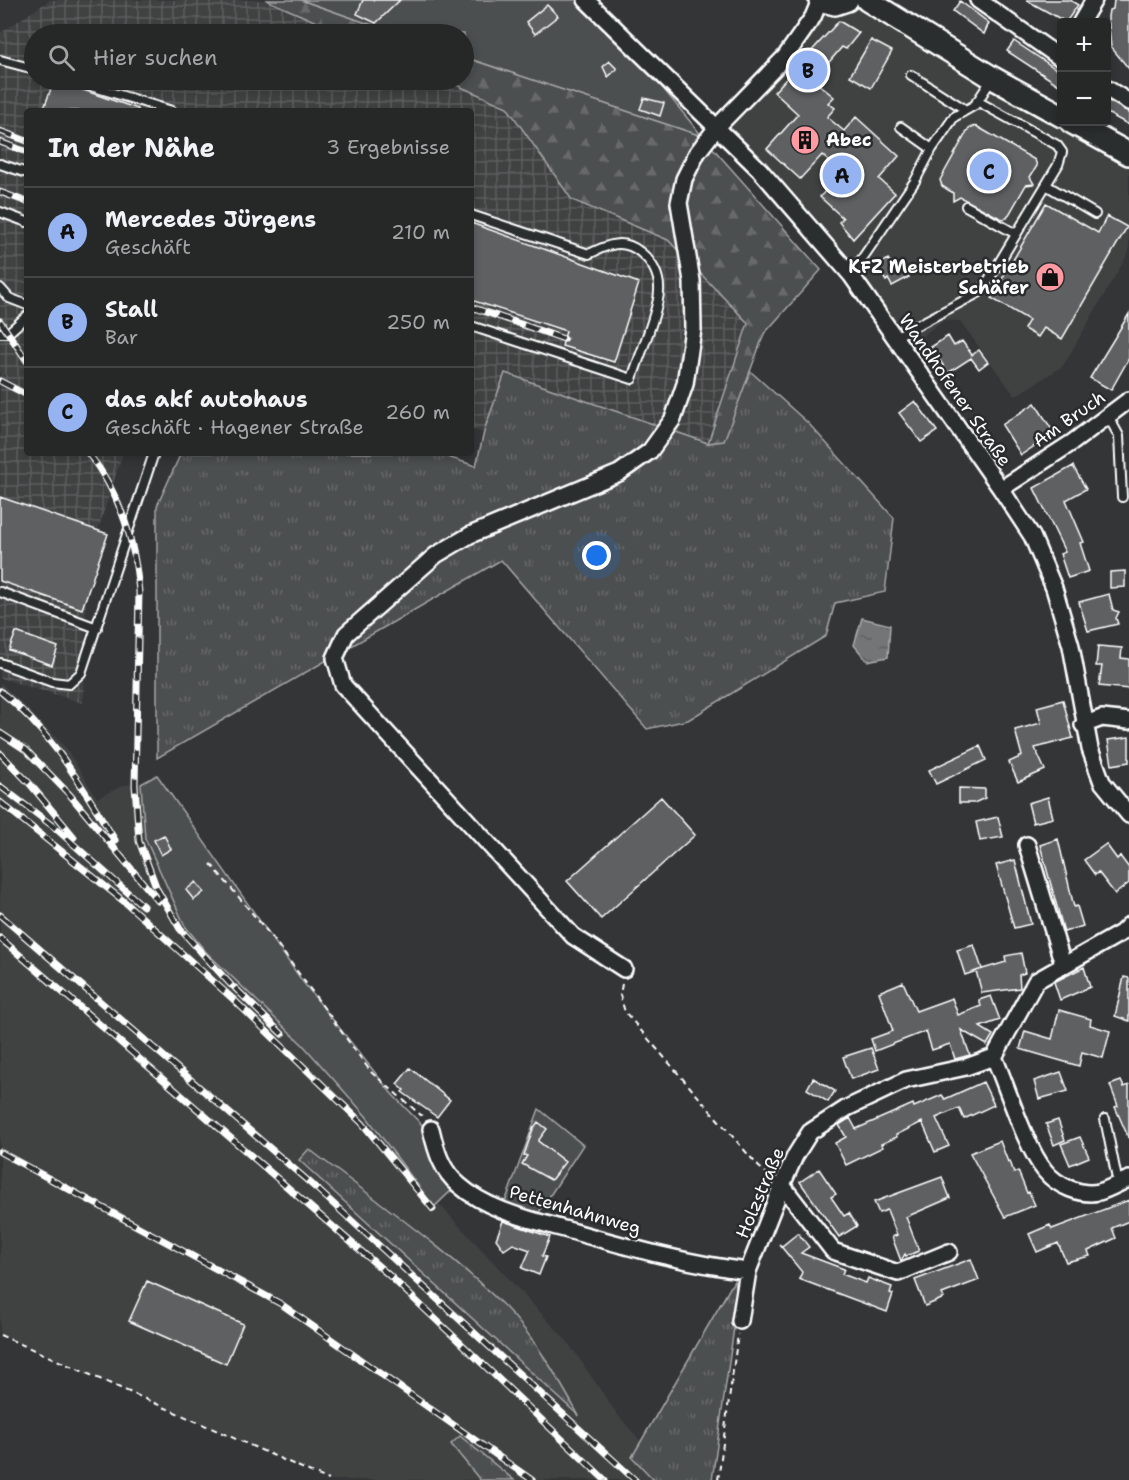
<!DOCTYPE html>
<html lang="de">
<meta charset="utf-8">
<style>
:root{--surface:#262828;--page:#323434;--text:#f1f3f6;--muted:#a4a6a8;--line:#424445;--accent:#95b2f1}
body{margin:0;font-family:"Shantell Sans",sans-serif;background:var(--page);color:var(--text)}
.controls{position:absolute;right:18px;top:18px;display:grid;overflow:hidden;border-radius:6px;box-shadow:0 3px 9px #0003}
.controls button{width:54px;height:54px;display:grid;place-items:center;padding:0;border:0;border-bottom:2px solid var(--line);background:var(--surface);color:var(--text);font:30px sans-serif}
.you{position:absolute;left:597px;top:556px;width:21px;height:21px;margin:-15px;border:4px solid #fff;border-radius:50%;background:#1a73e8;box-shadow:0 0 0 9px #1a73e833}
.badge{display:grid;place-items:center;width:39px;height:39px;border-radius:50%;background:var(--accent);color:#111;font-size:20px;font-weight:700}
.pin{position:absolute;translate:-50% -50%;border:3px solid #fff;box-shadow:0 2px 6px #0006}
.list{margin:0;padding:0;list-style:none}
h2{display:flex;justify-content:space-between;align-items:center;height:78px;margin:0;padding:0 24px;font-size:26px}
h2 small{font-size:20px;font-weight:400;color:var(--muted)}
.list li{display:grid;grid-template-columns:39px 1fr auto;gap:18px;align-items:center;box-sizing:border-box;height:90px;padding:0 24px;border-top:2px solid var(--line)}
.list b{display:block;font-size:22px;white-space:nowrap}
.list p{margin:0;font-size:20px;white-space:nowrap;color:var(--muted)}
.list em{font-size:20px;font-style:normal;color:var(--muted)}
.icon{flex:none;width:33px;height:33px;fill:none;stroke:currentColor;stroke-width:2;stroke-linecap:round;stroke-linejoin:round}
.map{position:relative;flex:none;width:1129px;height:1480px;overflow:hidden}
.search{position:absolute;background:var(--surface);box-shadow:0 3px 9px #0003;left:24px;top:24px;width:450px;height:66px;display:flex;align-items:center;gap:15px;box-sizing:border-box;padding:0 21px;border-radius:33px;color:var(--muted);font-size:22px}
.panel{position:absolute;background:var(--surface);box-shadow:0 3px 9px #0003;left:24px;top:108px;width:450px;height:348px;border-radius:6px}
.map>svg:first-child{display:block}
.built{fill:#404243}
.industrial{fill:url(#industrial-grid)}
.grass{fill:url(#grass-tufts);stroke:#a6a7a8;stroke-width:1.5}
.forest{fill:url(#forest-firs);stroke:#a6a7a8;stroke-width:1.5}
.garden{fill:#4c4f50;stroke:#a6a7a8;stroke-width:1.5}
.water{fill:url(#water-ripples);stroke:#abacad;stroke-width:1.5}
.building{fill:#5f6162;stroke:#fff;stroke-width:1.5}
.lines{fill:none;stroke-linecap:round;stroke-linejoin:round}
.lane-casing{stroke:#fff;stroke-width:12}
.street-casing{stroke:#fff;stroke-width:20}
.secondary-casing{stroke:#fff;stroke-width:26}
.path{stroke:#fff;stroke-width:2;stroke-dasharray:6 4.5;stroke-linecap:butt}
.lane{stroke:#2a2d2e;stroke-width:8}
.street{stroke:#2a2d2e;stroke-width:15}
.secondary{stroke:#2a2d2e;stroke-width:21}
.rail-casing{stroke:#fff;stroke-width:7}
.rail{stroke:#2a2d2e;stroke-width:4.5;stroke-dasharray:14;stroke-linecap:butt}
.labels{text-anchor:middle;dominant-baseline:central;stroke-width:5;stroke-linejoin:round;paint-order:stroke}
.poi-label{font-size:18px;font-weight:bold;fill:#fff;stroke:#2a2d2e;text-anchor:start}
.street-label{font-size:18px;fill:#fff;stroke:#2a2d2e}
</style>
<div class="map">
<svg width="1129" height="1480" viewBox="0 0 1129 1480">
<defs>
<pattern id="industrial-grid" width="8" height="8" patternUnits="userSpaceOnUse" patternTransform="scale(1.5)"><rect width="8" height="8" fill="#404243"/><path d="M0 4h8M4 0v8" fill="none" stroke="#5d5e5f"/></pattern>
<pattern id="grass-tufts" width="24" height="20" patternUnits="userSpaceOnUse" patternTransform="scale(1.5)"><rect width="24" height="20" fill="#4c4f50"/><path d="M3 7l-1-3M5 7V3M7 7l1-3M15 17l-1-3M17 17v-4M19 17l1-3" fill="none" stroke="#67696a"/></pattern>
<pattern id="forest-firs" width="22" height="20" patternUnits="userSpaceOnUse" patternTransform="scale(1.5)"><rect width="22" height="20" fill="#4c4f50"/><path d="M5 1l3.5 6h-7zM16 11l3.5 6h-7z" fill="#67696a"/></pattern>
<pattern id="water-ripples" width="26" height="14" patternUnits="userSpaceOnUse" patternTransform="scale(1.5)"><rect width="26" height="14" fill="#737576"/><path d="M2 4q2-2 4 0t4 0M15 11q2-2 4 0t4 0" fill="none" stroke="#606061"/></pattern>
</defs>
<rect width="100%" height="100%" fill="#333536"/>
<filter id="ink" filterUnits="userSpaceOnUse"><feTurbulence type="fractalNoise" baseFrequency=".0167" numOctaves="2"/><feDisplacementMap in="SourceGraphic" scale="12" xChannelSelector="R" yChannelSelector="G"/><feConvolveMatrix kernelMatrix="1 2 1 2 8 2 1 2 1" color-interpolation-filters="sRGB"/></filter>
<g filter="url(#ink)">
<!-- built -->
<path class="built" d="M854,5L1129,165V252L1063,366L1015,396L960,321L944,320L907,347L720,122L833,8Z
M0,682L66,748L97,798L124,785L141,784L145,838L228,974L303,1045L366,1116L434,1207L438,1203L567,1341L617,1414L641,1442L632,1457L654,1480H329L0,1335Z"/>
<!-- industrial -->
<path class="industrial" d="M50,0H266L344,34H34V80H445L507,107L572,200L668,240L748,323L708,443L506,373L483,433L471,429V111H27V453H123L87,564L83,703L0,678V33Z"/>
<!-- grass -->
<path class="grass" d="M750,371L809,424L894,518L885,592L835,603L826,636L688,720L647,729L501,560L157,758V506L181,453H435L476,466L485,428L505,373L708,443Z
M309,1149C375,1200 446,1248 505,1307C536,1339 558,1378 579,1416L299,1160Z
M734,1281L739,1293L712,1480H654L632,1457Z
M460,1436L514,1480H480L451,1444Z"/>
<!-- forest -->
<path class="forest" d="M266,0H301L398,34H344Z
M464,57L702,136L821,270L764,334L724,441L708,443L748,323L668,240L572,200L507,107L445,80H464Z"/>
<!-- garden -->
<path class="garden" d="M301,0H583L615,30L702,136L464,57V34H398Z
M157,775L303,982L392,1094L425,1128L456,1186L434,1207L366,1116L303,1045L206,952L185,926L145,838L141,784Z
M539,1109L583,1145L536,1217L504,1205Z"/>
<!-- water -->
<path class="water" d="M862,618L890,625L888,657L867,661L854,645Z"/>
<!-- building -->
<path class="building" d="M363,0H400L376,23L357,14Z
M1026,0H1070L1078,5L1066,22Z
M1114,0H1129V69L1111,47L1108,17L1109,10L1113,9Z
M960,1L989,23L984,34L953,11Z
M547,5L558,16L535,34L526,22Z
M839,21L859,33L846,49L842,47L824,68L828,71L817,83L834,97L828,103L835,108L827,117L844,131L856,117L899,156L879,179L895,193L853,239L839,222L843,218L820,197L841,173L822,155L800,179L767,149L798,114L774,92Z
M871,40L892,51L871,88L850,76Z
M1014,41L1062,73V87L1007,51Z
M609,61L617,69L608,77L603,67Z
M54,80L138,109V111H43Z
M644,98L664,103L660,116L640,109Z
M1107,100L1129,112V125L1107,113Z
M976,126L1035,160L1037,166L1030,177L1034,184L1026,185L1007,218L1002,219L960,197L953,201V193L942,186L940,180L969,128Z
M1046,203L1098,233L1107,216L1127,227L1062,339L1044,328L1038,337L1024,329L1029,320L991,298Z
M471,223L639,283L614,362L562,346L566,331L471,300Z
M888,259L893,267L899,263L909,277L892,286L888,279L886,281L877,267Z
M1129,314V358L1111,390L1090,378Z
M948,336L954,346L962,341L972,355L979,350L988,362L979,369L971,358L948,373L931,347Z
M915,401L937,431L921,442L899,413Z
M1035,403L1054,433L1021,455L1002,425Z
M1073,466L1086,489L1066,500L1084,542L1080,543L1089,571L1068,578L1060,554L1065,552L1034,488Z
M0,497L108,534L82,609L0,581Z
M1125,571V587L1110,588V572Z
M1109,594L1113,610L1119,612L1116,618L1118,624L1088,631L1079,602Z
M16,632L58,647L52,665L9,650Z
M1098,646L1122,648L1121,658L1129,659V689L1099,686L1102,666H1096Z
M1063,700L1073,738L1035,748L1045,770L1018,782L1009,762L1022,756L1015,730L1041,723L1037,707Z
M1129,737V762L1112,765L1108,740Z
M980,746L986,760L936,784L929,770Z
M959,788L985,789V798L974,803H959Z
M661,797L695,835L601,919L567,881Z
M1048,797L1053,818L1033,823L1028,803Z
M998,817L1003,837L980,841L976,822Z
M164,835L171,849L161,855L154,840Z
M1058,839L1074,907L1077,906L1083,926L1064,932L1040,845Z
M1106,844L1117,859L1120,856L1129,868V883L1115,894L1098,872L1095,875L1084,860Z
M1015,860L1031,924L1014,928L996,865Z
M196,882L204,892L194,900L186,890Z
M974,945L982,969L965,975L957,950Z
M1021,953L1025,973L1019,975L1020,988L982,993L976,971L1006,962L1005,956Z
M1084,967L1090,987L1060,1000L1054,982Z
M1124,977L1129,978V1021L1115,1016Z
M903,982L916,1011L952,998L958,1015L981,1006L979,1000L991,996L1000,1020L980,1027L993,1035L987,1045L961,1030L970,1055L955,1059L950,1044L932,1050L926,1031L875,1051L871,1039L893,1031L879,992Z
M1059,1010L1091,1019L1090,1025L1110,1031L1103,1058L1082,1052L1079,1066L1020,1049L1025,1031L1052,1039Z
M871,1048L879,1069L851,1079L843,1057Z
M410,1068L450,1100L437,1117L402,1092L404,1090L397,1084Z
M1061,1072L1068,1091L1039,1099L1034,1081Z
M813,1078L835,1091L828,1102L807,1089Z
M1121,1081L1124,1087L1129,1085V1139L1115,1107L1118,1106L1110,1085Z
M983,1082L994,1105L964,1119L959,1108L936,1118L949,1146L935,1152L922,1122L896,1135L897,1137L881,1144L883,1147L846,1165L835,1143L846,1137L839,1125L850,1118L856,1129L913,1104L914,1107L942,1095L945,1099Z
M1058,1120L1065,1140L1054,1145L1046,1124Z
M538,1122L547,1129L538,1141L565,1162L551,1180L522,1164L527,1156L524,1155L533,1129Z
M1080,1137L1089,1157L1070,1165L1061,1144Z
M1000,1141L1008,1162L1010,1161L1014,1173L1018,1171L1027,1193L1029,1192L1035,1205L1005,1217L970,1153Z
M819,1169L836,1194L831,1197L844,1216L849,1213L857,1226L839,1237L800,1182Z
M942,1177L950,1198L906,1217L919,1251L906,1256L905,1254L901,1261L892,1237L897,1235L887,1210L879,1213L874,1202Z
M1129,1200V1221L1112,1228L1116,1238L1088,1251L1090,1256L1066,1262L1058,1243L1037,1252L1029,1234L1050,1225L1052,1229Z
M503,1221L550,1237L542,1256L546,1257L539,1275L522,1268L530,1250L513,1244L504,1250L496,1239Z
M798,1233L809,1247L801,1253L844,1269L842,1274L866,1283L868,1278L892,1287L890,1293L893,1294L887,1312L799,1279L802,1272L779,1244L782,1246Z
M971,1259L979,1280L942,1294L944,1298L925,1306L915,1280Z
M147,1281L243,1324L226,1364L129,1321Z"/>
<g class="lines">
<!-- lane casing -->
<g class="lane-casing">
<path id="lane" d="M0,60L34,69
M911,75L966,110
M71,80L172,111
M901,127L932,149
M0,164L27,173
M1046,185L1095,214
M966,206L1016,234
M0,212L27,222
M471,215L589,254C607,245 623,238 640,252C652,261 660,276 659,291C659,310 638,359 632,379L471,326
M851,275L915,181L932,149L954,117L975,105L992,79
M0,288L9,298L27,305
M0,333H8L27,316
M895,337L982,291L1058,165L1062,152L1057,145L977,101
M1108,416L1119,436L1122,497
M0,592L97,628
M0,663L52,682L69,684L81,673L154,453
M1105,1119L1118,1184"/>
</g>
<!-- street casing -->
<g class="street-casing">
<path id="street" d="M586,0L759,169L851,275L1001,489L1032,536L1054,588L1071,646L1090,749L1102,782L1129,815
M978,0L1062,59
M1081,22L1094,0
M1106,88L1129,102
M1001,489L1073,442L1129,400
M1083,725L1102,718L1129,721
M1027,845L1063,964
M624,969L573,936L343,685L335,658L346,634L436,555L470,535L619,473L650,451L673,419L685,384L693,329L692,281L679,203L684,179L697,153L717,127L785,57L813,17L820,0
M994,1057C1007,1087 1026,1148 1045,1171C1057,1186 1081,1196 1099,1192C1109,1189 1119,1183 1129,1179
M431,1129C436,1150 441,1170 459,1185C487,1210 529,1219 564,1229C625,1246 686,1264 748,1271
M782,1185L833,1251L898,1273L949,1252
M740,1321L748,1271L782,1185L795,1156L810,1132L847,1108L906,1080L966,1067L994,1057L1036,981L1121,933L1129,925"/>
</g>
<!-- secondary casing -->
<g class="secondary-casing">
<path id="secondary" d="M820,0L835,4L847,0
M867,0L993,78L1062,116
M1071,122L1129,154"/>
</g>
<!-- path -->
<path class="path" d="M211,864L272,937L371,1072L422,1116
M622,984L620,995L625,1012L759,1167L771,1177
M0,1335L329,1480
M718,1480L738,1334"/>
<!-- lane -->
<use href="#lane" class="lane"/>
<!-- street -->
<use href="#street" class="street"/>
<!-- secondary -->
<use href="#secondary" class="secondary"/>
<!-- rail casing -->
<g class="rail-casing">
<path id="rail" d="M0,131L27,141
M0,142L27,152
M0,192L27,202
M471,307L564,339
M0,321L27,361
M0,381L27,395
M88,453C120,493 135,542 139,592L135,785L139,841L157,889L180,929L231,985
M0,691C53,733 80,784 115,840
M0,733L26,750L70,795L158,901
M0,753L30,784L74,837
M0,786L54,827L143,906
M0,802L126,903L233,999L362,1123L433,1209
M0,915L316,1188L635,1480
M0,938L391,1277L605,1480
M235,988L282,1034
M0,1152L281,1304L532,1480"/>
</g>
<!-- rail -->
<use href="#rail" class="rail"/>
</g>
</g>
<!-- icons -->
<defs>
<g id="building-disc" transform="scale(1.5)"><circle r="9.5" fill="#ff9aa2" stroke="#2a2d2e"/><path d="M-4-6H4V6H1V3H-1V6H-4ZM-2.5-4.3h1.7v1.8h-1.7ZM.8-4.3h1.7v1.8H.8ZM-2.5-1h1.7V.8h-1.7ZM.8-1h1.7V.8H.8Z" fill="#111"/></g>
<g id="shop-disc" transform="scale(1.5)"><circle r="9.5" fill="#ff9aa2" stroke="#2a2d2e"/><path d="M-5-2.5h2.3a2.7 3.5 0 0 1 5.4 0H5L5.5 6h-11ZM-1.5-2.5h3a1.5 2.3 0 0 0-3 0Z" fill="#111"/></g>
</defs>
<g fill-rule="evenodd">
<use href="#building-disc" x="805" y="140"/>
<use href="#shop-disc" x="1050" y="277"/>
</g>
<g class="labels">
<!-- poi labels -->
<g class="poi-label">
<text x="826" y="140">Abec</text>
<text x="1029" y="267" text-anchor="end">KFZ Meisterbetrieb<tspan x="1029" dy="21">Schäfer</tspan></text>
</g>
<!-- street labels -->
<g class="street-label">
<text transform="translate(955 390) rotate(55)">Wandhofener Straße</text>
<text transform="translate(1069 419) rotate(-35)">Am Bruch</text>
<text transform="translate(760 1193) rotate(-67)">Holzstraße</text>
<text transform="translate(575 1210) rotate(16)">Pettenhahnweg</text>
</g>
</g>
</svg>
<div class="controls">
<button>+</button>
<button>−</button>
</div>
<div class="you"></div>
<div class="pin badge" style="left:842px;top:175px">A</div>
<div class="pin badge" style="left:808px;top:70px">B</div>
<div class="pin badge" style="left:989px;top:171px">C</div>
<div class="search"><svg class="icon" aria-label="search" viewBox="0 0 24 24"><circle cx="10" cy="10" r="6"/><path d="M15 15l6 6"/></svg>Hier suchen</div>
<section class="panel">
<h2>In der Nähe<small>3 Ergebnisse</small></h2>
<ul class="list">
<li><span class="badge">A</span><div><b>Mercedes Jürgens</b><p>Geschäft</p></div><em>210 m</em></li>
<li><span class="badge">B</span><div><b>Stall</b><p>Bar</p></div><em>250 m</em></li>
<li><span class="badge">C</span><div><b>das akf autohaus</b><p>Geschäft · Hagener Straße</p></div><em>260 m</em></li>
</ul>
</section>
</div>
